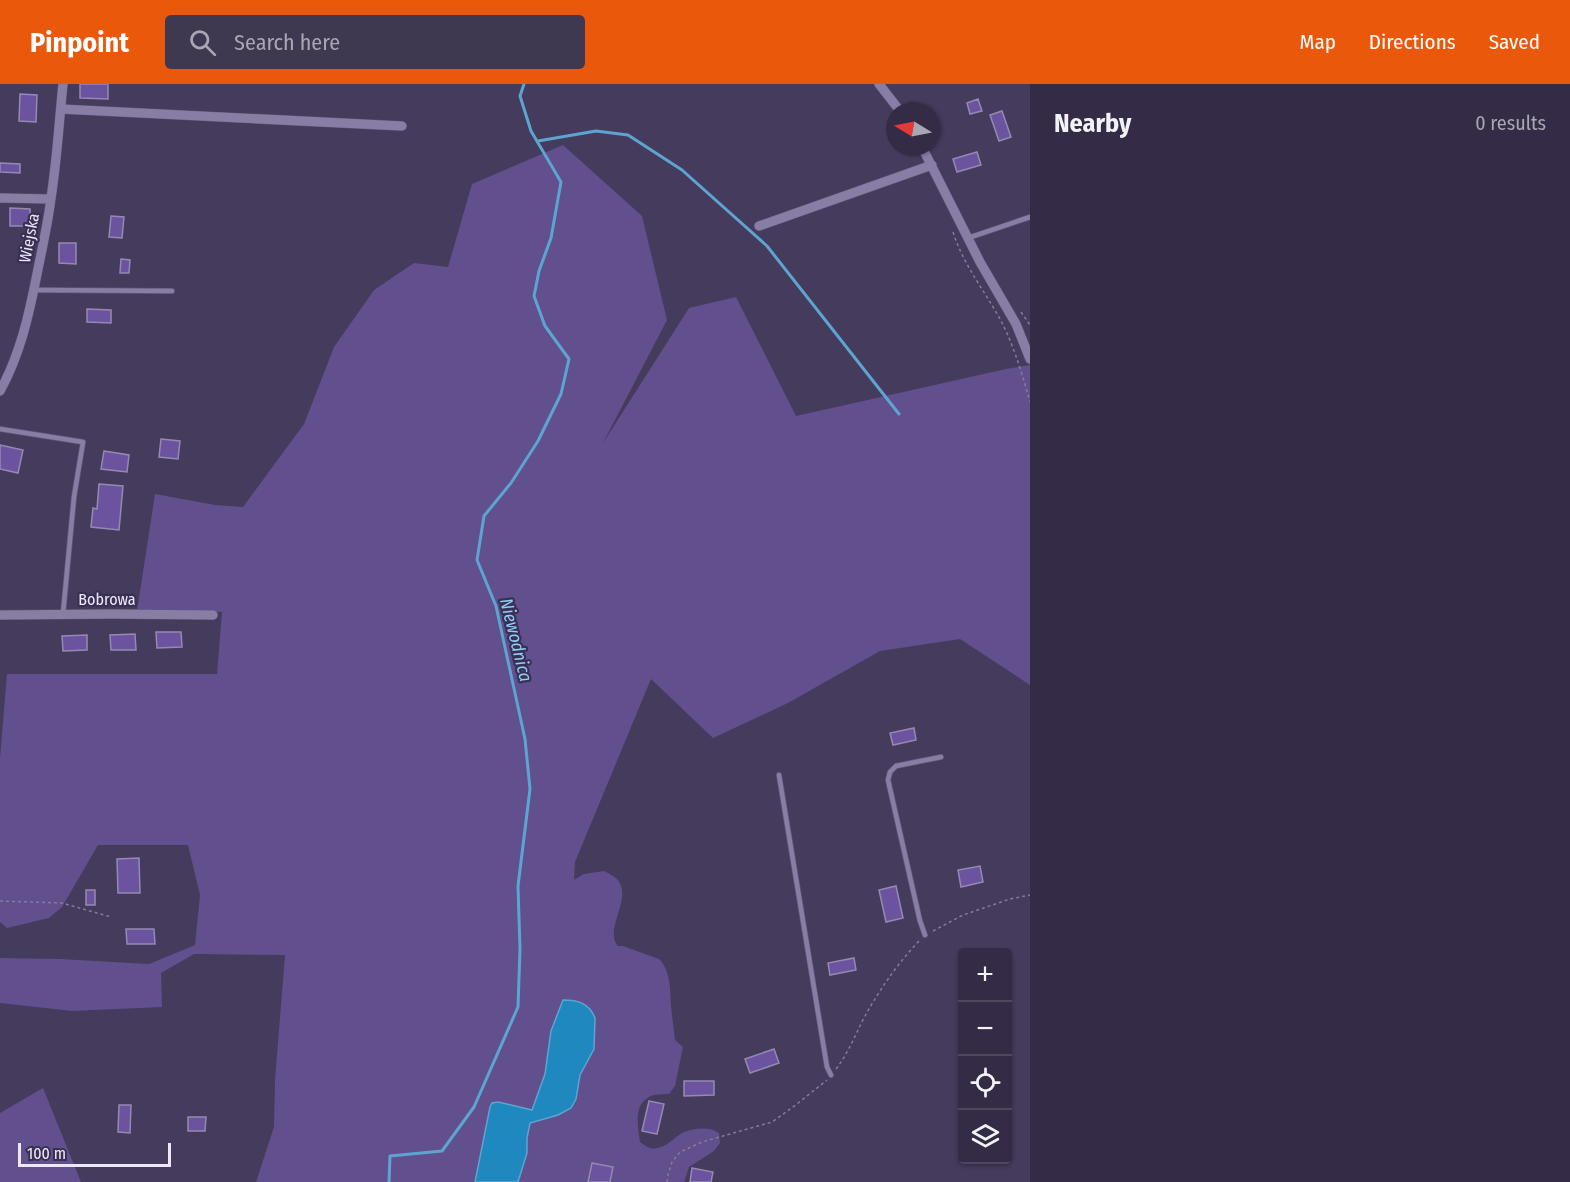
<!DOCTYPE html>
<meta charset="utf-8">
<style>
:root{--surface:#342c46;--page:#3f3851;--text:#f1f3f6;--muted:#a9a7b3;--line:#4e485f;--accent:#ea580c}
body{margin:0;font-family:"Fira Sans Condensed",sans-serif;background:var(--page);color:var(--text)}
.controls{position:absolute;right:18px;bottom:18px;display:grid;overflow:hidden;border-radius:6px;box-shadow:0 2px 4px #0004}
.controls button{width:54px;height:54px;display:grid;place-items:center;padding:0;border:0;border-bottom:2px solid var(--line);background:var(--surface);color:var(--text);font:30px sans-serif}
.compass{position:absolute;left:886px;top:18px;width:54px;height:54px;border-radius:50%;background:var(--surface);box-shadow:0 2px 4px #0004;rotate:280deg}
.scale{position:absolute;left:18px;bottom:15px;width:153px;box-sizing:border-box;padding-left:6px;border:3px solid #ede8fe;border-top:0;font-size:16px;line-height:21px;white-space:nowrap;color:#ede8fe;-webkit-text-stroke:4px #3a3052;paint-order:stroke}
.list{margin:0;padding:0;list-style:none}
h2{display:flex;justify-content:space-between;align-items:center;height:78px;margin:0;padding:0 24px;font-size:26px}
h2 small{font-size:20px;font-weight:400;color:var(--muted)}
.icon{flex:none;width:33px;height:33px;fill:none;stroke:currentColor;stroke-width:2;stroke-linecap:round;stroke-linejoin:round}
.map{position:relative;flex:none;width:1030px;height:1098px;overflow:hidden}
header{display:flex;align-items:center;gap:36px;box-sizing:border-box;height:84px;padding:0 30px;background:var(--accent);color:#fff}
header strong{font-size:28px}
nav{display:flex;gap:33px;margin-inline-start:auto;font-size:21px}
.search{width:420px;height:54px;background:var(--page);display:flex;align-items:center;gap:15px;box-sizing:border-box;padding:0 21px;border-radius:6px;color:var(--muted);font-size:22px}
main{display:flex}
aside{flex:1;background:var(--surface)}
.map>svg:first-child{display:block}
.green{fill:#624f8d}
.water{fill:#1f88be;stroke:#5da5d1;stroke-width:1.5}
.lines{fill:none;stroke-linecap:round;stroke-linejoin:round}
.stream{stroke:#5da5d1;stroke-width:3}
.building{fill:#6c53a0;stroke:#948ab1;stroke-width:1.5}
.lane-casing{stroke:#615976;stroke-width:6}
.street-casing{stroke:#615976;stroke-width:10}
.path{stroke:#847c99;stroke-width:1.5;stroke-dasharray:3 3;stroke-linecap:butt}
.lane{stroke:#887ea5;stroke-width:4.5}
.street{stroke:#887ea5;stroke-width:9}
.labels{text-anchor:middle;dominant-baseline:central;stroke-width:4.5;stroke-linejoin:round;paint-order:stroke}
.street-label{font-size:16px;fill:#ede8fe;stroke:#3a3052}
.water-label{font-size:18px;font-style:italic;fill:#8ccffa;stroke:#3a3052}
</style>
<header>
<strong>Pinpoint</strong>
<div class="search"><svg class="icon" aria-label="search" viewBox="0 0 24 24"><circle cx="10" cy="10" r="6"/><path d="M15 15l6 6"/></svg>Search here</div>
<nav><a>Map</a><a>Directions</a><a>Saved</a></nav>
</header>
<main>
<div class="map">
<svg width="1030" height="1098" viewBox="0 0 1030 1098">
<rect width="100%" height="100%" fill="#453b5d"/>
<!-- green -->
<path class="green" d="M563,61L642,132L667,236L603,359L689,224L736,213L796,332L1006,285L1030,281V601L960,555L880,567L788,619L713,654L651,595L575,778L574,796L584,790L604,787C608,789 614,792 617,795C634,814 603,845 618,862H623L659,875C671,887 670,906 671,922C672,933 674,945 675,956L683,963L675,1002L669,1010C663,1010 654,1010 649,1013C633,1021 638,1043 640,1058C646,1062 650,1066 657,1064C666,1063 674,1054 682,1049C692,1044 710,1042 719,1049L720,1059L714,1067L689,1083L684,1098H256L274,1043L275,996L285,871L194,870L161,889L162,923L72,927L0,919V874L60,875L149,880L195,861L200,811L188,761H98L62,823L49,834L7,844L0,838V674L7,590H217L222,528L137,527L155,410L215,421L243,423L304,340L334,263L374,206L414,179L448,183L472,100Z
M43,1004L81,1098H0V1029Z"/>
<!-- water -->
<path class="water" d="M563,916C578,916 589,919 595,934L594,965L580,991L576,1015L571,1024L558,1031L530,1039L527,1054V1069L518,1098H475L490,1023L492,1019L498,1018L532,1026L545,990L551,947Z"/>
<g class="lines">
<!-- stream -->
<path class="stream" d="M538,57L596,47L628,51L682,86L767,162L899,330
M389,1098L390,1072L442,1067L474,1023L518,923L520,865L518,802L530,705L525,655L496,522L477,476L484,432L511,399L538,357L561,310L569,275L545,242L534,212L539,187L551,154L561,98L531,47L520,12L524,0"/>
</g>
<!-- building -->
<path class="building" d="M80,0H108V15L80,14Z
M20,10L37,11L36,38L19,37Z
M978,15L982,27L970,30L967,19Z
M1002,27L1011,53L999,57L990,31Z
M977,68L981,81L957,88L953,75Z
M0,79L20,80V89L0,88Z
M10,124L30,125V142H10Z
M111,132L124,133L122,154L109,153Z
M59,159H76V180L59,179Z
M121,175L130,176L129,189H120Z
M87,225L111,226V239L87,238Z
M161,355L180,357L178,375L159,373Z
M0,361L23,366L18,389L0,385Z
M104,367L129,371L127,388L101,385Z
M99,400L123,402L119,446L91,443L93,424L97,425Z
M156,548H181L182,563L157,564Z
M135,550L136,566H111L110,551Z
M87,551V566L63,567L62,552Z
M914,644L916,656L893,661L890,649Z
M139,774L140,809H118L117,775Z
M980,782L983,798L961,803L958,786Z
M896,802L903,834L886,838L879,806Z
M86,806H95V821H86Z
M126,845H154L155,860H127Z
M854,874L856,886L830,891L828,879Z
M774,965L779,979L750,989L745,975Z
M684,997H714V1011L684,1012Z
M649,1017L664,1020L657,1050L642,1047Z
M119,1021H131L130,1049L118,1048Z
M188,1033H206L205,1047H188Z
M592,1079L613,1083L610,1098H588Z
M692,1084L713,1088L711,1098H690Z"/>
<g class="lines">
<!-- lane casing -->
<g class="lane-casing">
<path id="lane" d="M968,154L1030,133
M34,206L172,207
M0,345L83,358L74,413L63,530
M779,691L827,983L831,991
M925,851L920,837L888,696L890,688L896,682L941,673"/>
</g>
<!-- street casing -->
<g class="street-casing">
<path id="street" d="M879,0L900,27
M61,25L402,42
M922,63L980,178L1016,240L1030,275
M0,114L51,115
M759,142L932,81
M0,307C20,271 29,231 37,190C42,165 48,139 51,114C57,76 59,38 63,0
M0,531L113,530L213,531"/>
</g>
<!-- path -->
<path class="path" d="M953,148C963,180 984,206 1000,235C1014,261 1022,290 1030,318
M1021,228L1030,241
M0,817L62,819L111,833
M933,847L963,831L1010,815L1030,811
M836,985C849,968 855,951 865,932C880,905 898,879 919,857
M667,1098L668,1091L672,1078L680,1068L702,1058L772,1038L797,1020L827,996"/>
<!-- lane -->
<use href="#lane" class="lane"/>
<!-- street -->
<use href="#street" class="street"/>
</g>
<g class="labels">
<!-- street labels -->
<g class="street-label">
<text transform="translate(29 154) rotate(-79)">Wiejska</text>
<text x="107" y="515">Bobrowa</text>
</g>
<!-- water labels -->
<g class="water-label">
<text transform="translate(516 556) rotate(76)">Niewodnica</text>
</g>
</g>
</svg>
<div class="controls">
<button>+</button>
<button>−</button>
<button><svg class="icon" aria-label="locate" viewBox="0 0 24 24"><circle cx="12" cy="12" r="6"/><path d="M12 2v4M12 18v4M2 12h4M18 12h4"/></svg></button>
<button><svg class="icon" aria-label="layers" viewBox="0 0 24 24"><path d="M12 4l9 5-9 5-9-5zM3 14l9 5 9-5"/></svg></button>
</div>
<svg class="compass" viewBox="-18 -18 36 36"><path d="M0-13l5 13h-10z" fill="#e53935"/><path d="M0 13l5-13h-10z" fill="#a9a7b3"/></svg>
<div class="scale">100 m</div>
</div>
<aside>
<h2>Nearby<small>0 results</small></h2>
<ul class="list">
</ul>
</aside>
</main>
